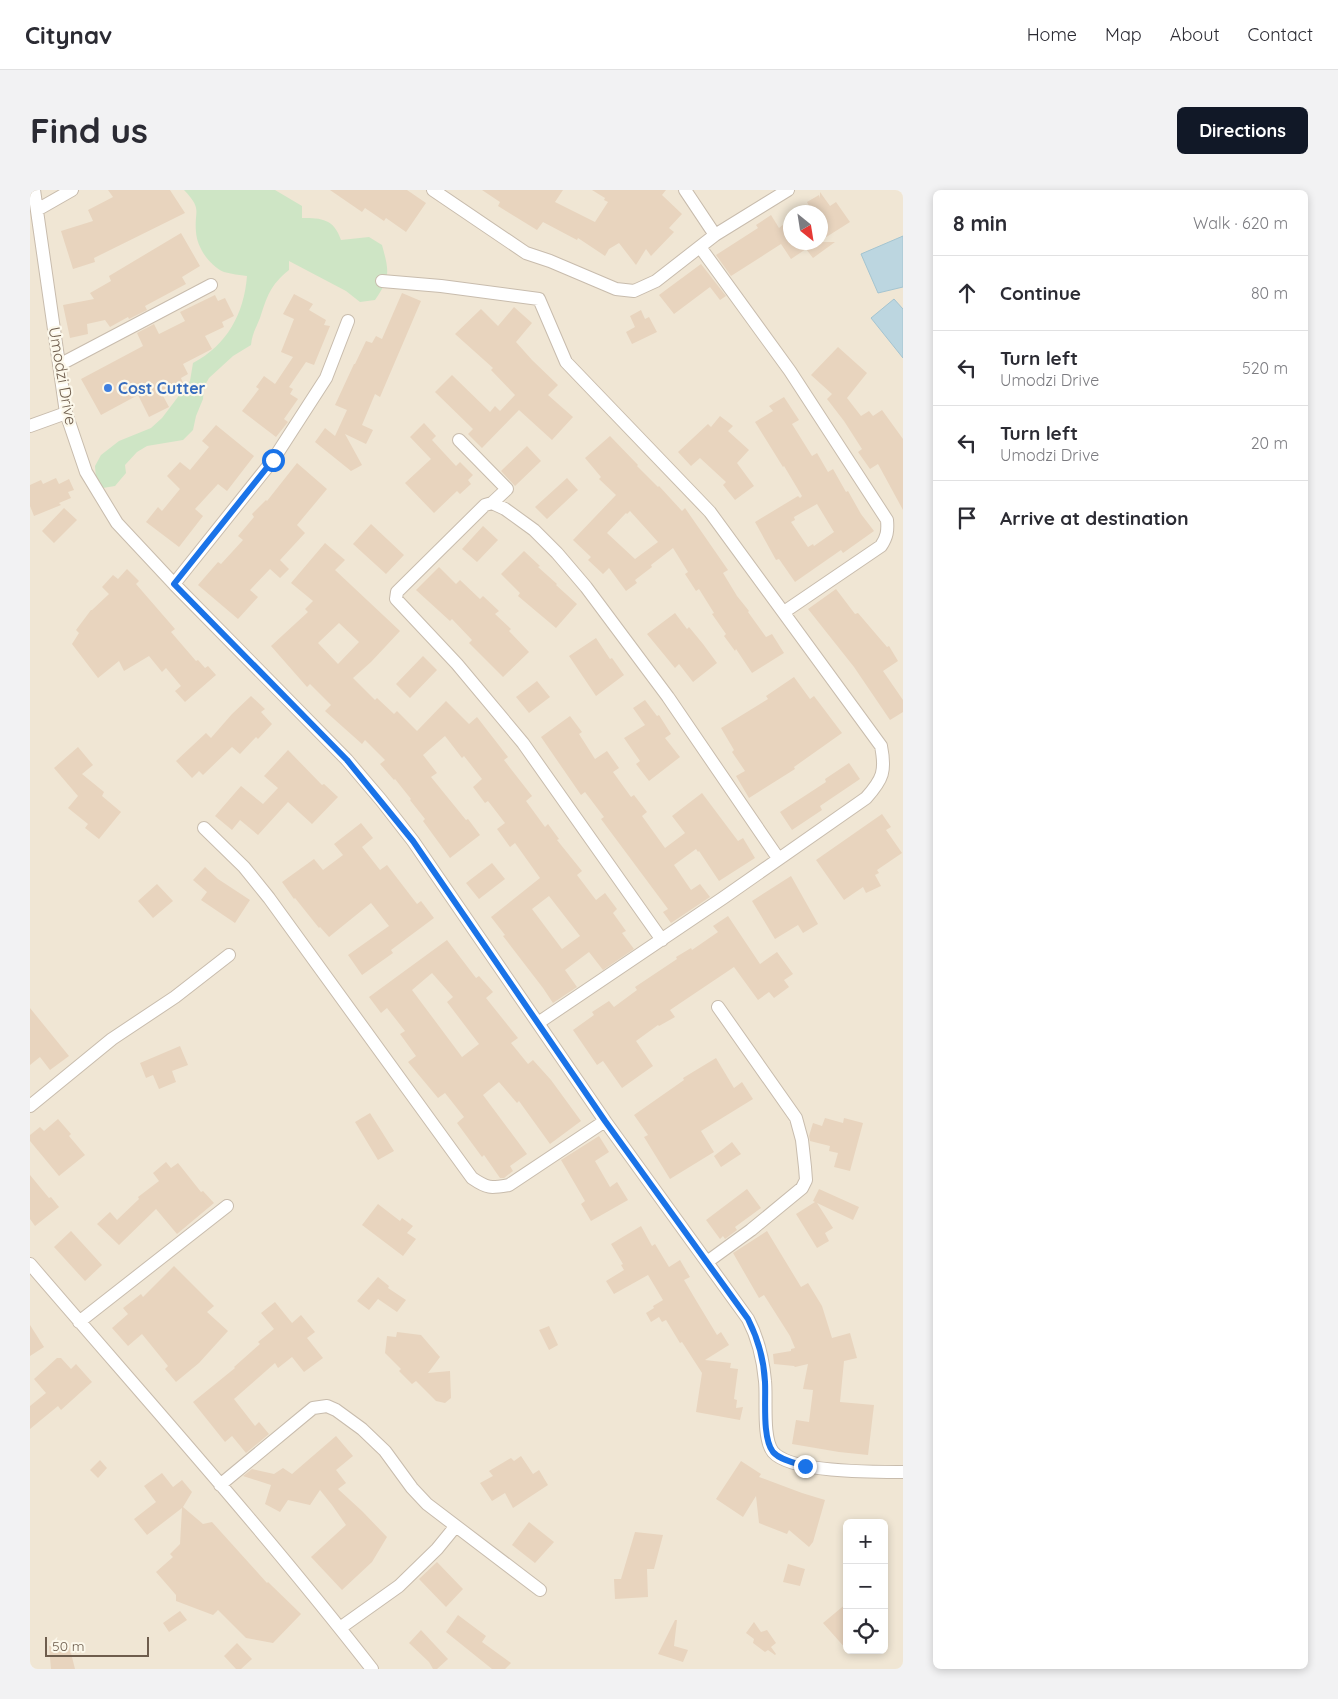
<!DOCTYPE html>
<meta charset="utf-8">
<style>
:root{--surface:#fff;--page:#f2f2f3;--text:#2b2b33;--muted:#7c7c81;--line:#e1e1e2;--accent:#111827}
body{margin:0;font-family:Quicksand,sans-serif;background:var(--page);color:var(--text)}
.controls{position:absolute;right:15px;bottom:15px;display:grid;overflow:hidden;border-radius:8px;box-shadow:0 2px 8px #0003}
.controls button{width:45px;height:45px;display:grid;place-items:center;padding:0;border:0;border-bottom:1px solid var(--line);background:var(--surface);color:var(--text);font:25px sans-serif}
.compass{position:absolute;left:753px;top:15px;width:45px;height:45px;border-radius:50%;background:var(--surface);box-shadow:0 2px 8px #0003;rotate:150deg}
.scale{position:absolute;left:15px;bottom:12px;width:104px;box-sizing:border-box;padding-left:5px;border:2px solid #6e5d4d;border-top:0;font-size:14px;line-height:18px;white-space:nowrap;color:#6e5d4d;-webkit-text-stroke:4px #fcf8eb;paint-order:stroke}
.stop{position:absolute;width:15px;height:15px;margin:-11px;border:4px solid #1a73e8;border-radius:50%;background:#fff}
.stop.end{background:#1a73e8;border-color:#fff;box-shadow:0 1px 5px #0008}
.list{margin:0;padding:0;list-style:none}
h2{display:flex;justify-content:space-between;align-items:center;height:65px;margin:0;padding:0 20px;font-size:21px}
h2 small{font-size:16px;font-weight:400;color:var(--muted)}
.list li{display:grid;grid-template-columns:32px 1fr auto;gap:15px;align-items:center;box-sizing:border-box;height:75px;padding:0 20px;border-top:1px solid var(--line)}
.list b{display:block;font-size:19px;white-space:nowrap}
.list p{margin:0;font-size:16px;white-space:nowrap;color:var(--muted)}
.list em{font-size:16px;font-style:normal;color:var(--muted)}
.icon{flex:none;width:28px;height:28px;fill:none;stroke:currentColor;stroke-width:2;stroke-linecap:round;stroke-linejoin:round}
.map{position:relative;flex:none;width:873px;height:1479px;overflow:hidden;border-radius:8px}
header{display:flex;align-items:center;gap:30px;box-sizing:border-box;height:70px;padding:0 25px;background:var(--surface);border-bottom:1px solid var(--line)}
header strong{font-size:24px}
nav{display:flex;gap:28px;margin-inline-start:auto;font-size:18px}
.intro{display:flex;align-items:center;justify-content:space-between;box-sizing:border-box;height:120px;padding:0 30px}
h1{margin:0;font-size:35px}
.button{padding:12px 22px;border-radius:8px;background:var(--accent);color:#fff;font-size:18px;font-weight:700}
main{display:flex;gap:30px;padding:0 30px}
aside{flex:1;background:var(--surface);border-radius:8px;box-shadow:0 2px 8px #0003}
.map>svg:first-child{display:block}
.residential{fill:#f0e6d4;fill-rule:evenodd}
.green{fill:#cee5c5}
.water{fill:#bcd6e0;stroke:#a4c4d0}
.building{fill:#e8d4be;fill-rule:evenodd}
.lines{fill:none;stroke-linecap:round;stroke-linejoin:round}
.minor-casing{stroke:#c8bcad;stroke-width:14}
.minor{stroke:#fff;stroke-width:12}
.route{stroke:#1a73e8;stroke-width:6}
.shop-dot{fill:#3f7fe0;stroke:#fcf8eb;stroke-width:2}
.labels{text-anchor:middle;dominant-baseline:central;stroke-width:4.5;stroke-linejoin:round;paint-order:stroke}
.street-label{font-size:16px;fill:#6e5d4d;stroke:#fcf8eb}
.shop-label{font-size:16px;font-weight:bold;fill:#366cbe;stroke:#fcf8eb;text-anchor:start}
</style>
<header>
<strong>Citynav</strong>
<nav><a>Home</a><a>Map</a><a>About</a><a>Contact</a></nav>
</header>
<div class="intro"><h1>Find us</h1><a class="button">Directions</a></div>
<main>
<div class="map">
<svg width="873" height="1479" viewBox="0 0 873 1479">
<rect width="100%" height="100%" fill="#f9f4e5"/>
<!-- residential -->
<path class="residential" d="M0,0H873V1479H0ZM761,22H791V52H761ZM817,1333H854V1460H817Z"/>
<!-- green -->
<path class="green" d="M154,0H245L272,16V28C292,28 304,29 311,50L339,47L352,55C359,81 361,87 345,110L330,112L316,101L259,71V80C240,95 237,107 230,128C226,138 222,144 221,155L203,166L179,188L174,197L173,209L166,226L163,240L153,250L117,256L107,262L95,275L96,283L85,296L73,298L66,289L65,276L71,265L89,251L121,238L132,228L160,191L163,173C197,155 214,124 217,86C210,85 201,84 194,82C180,76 167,58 166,42C164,20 173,20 154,0Z"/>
<!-- water -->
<path class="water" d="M873,46V97L848,103L831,64Z
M864,109L873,119V168L841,128Z"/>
<!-- building -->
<path class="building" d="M78,0H140L155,23L64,68L65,72L43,79L31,41L63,31L58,20L83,7Z
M300,0H377L396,13L376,42L356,28L354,31L335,18L332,22Z
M452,0H533L525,12L565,32L578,12L574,10L575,8L562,0H636L632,5L652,24L639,38L644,42L621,66L616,59L606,75L589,53L579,59L575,66L548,48L547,50L513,32L507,40L468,16L470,12Z
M790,2L800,16L806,12L820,32L790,51V22H770L779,16L777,12L789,5L790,8Z
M741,25L749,38L760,29V52H805L783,68L776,59L761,69L751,54L701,86L686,65L728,38L726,35Z
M151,43L170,76L152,87L156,94L115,116L117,120L99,129L98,127L80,137L75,130L57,134L58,144L40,148L33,115L64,109L60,103L81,91L79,86Z
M671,74L696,106L690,110L680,97L644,124L629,105Z
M372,103L391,111L350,207L345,204L332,235L343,240L336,254L315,244L332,275L321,281L285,252L295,238L305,246L317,220L305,215L324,174H325L336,151L342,153L346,146L352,149Z
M264,104L283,114L279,120L296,130L294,135L300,136L284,175L276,172L259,197L263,199L260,204L268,209L254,229L258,232L246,247L212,221L229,199L226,197L234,186L245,194L263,167L251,162L264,129L253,124Z
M185,105L188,111L195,108L204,126L192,132L194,137L175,146L182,159L153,174L158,184L151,188L153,193L132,204L139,217L119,227L108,205L71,225L51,189L113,156L107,143L124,134L129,144L155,131L150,122Z
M484,117L502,133L486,152L502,170L528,195L518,205L543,227L522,250L489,220L452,258L438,244L443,239L405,202L422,185L460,222L465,216L470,221L485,205L461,180L463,178L425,144L451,119L468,136Z
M611,120L615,129L619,127L627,142L602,154L596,142L605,137L600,126Z
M808,157L837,183L817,208L831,226L839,221L843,226L852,220L873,249V320L848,274L840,279L828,262L832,259L814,231L797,209L802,204L781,185Z
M754,207L769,230L762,234L782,266L787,263L798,282L803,279L816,302L818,301L831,324L844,341L813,363L811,360L765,392L749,369L746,370L725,332L768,306L770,308L772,306L754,276L753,277L725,232L743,221L739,216ZM787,314L804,342L784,356L783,354L778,357L761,332L765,330L764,327Z
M690,226L703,236L698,241L719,260L707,273L724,296L705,310L693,295L696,292L670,268L661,276L648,262L678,234L681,237Z
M394,233L406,246L402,250L426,276L430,272L443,285L438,290L441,294L430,304L427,301L404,323L375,293L401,269L380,247Z
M186,235L224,266L197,301L188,294L165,319L173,326L149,357L116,332L128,317L132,321L150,299L137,286L150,272L160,280L179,257L172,251Z
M580,246L608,275L607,276L628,297L629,296L652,321L655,318L698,380L693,383L707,406L719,421L718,422L736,447L742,444L754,463L722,483L706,459L705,461L694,446L696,444L682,424L684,423L669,399L666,401L655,384L658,382L643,358L621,375L622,377L605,390L607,393L596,401L579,378L573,384L558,370L561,367L543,350L586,305L569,289L571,287L555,268ZM600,321L628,352L605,369L577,343L596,323L597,324Z
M497,256L511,271L485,296L471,281Z
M267,273L297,299L267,335L275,343L250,370L259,379L250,388L240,379L220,400L228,407L208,429L168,395L188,372L191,374L213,350L208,346L224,327L222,324L236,310L237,311Z
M26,288L29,294L39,289L44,300L38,302L41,308L29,313L31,315L4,326L0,316V295L11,290L13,294Z
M537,288L548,300L517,329L505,317Z
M34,318L47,330L24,353L12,341Z
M341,334L374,365L356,384L323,354Z
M453,336L468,350L447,372L432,359Z
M295,353L315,370L305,380L370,441L341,472L323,488L345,510L347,508L364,524L367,521L387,541L416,511L439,534L447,527L478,567L474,570L502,606L496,611L515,637L518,634L529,649L527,650L552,681L547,685L566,710L575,703L587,719L583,723L596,741L592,743L604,759L573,780L559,762L535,780L547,797L523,813L513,798L473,746L475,745L461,727L510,688L485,653L480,657L467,639L475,633L458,611L455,613L443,597L452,589L434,566L432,568L415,546L393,565L407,583L401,587L436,630L438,629L450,645L420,668L393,631L395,629L380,610L381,609L365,589L364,590L350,574L355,570L335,550L332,554L295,521L301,515L280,494L277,497L241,456L278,422L275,419L283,411L261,393ZM309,433L329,452L308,474L288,453ZM519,706L550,746L532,759L502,719Z
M494,361L510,376L508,377L527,394L526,395L547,414L526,438L488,406L490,403L471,384Z
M409,377L426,394L430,390L450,409L453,406L469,421L465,424L481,439L479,441L499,462L473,487L439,453L442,450L422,429L420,431L386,400Z
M97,379L109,391L106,394L145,439L141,442L166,471L168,470L175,478L178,476L186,485L155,512L145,501L151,496L136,478L132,482L119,466L94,481L89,471L68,488L42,454L49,443L46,440L61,420H62L79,404L72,397L83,385L88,389Z
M806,399L825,424L828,423L857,457L859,456L868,471L853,481L873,510V522L860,530L824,477L778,419Z
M645,423L657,439L659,437L673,454L687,473L663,492L649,474L645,478L617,444Z
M566,448L580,469L582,468L594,485L566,506L539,466Z
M393,466L407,480L380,508L366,494Z
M764,487L780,509L784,506L812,543L764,577L765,579L719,608L706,586L715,581L702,562L704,560L691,538L738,509L736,506Z
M507,491L520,507L499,523L486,507Z
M221,506L235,519L231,522L242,534L228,549L226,547L210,564L202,557L173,585L169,581L162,588L146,571L176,543L181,548L202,524Z
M615,510L627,526L629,525L641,544L635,548L650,567L619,591L606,574L610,571L594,548L615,535L603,518Z
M540,526L552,542L549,544L565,569L577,561L589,578L583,582L601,607L604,605L617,622L612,626L635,658L655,643L642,626L672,603L708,651L713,648L725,668L689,691L669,661L668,662L666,659L644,675L661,700L670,694L680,707L641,733L633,722L638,719L571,629L574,627L555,602L551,605L511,547Z
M48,557L63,575L52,584L74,602L72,606L91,622L69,649L55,638L58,634L38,618L48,606L24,578Z
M258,560L292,595L294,594L308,607L282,634L258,612L228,645L210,630L202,640L185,626L211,596L233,614L248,598L234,586Z
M819,573L830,589L790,616L792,620L762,640L750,622L796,592L795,589Z
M852,624L861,637L856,640L872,663L847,680L849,683L845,685L851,696L836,703L833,697L814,710L786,670Z
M331,633L343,648L332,657L350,680L357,675L387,714L391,711L404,728L361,760L363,763L332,785L318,765L359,736L341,713L299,747L290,737L289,738L265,708L264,709L252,692L284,669L293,680L313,665L304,654Z
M462,673L475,689L449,709L436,693Z
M175,677L188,689L220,710L205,733L171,710L177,702L163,690Z
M761,686L788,734L773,743L768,735L745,749L722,711Z
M127,694L143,711L123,728L108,711Z
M698,726L730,774L747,762L763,784L754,790L759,797L744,808L739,802L728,810L704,777L640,820L645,827L629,836L628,835L606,851L623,876L592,898L573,871L567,875L543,840L564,825L562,822L579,811L584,817L607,800L605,797L647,769L646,767L661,758L662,760L688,742L683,736Z
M417,750L446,788L449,786L463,802L456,808L488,848L481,853L498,874L503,870L521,890L551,931L520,954L489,911L487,913L469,892L453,905L497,964L480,976L483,981L474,988H470L454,965L452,967L427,933L434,927L415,903L408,908L378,872L386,866L370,844L375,841L357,818L351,823L339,807ZM402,783L423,807L417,812L449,854L432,867L382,800Z
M0,818L39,866L20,880L10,867L0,875Z
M150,856L158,875L142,881L146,892L129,899L123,885L116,888L110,873Z
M686,868L704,898L712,892L723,909L671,941L684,962L640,989L614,947L618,945L604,925L654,890L653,888Z
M340,923L364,961L348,970L325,932Z
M795,928L813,933L814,928L833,933L820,981L804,977L808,963L799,961L800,956L780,951L779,946L783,933L792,936Z
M28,929L41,944L39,946L55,965L29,986L0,951V945L10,937L14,941Z
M569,946L579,962L565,971L580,997L587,992L598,1010L561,1031L551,1014L555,1011L531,970Z
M702,952L711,964L691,977L684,966Z
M136,972L141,978L148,973L171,1002L173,1001L184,1013L147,1044L126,1019L89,1055L67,1034L80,1022L87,1030L109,1009L108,1007L129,991L123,983Z
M0,985L19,1008L21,1007L29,1017L5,1036L0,1029Z
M717,999L731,1018L705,1037L707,1040L695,1049L693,1046L690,1049L676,1030Z
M789,999L829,1017L823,1030L787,1013L803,1038L795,1043L799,1051L787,1058L766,1024L785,1012L783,1011Z
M348,1014L370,1031L372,1028L383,1036L377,1043L386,1049L373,1066L332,1035Z
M611,1036L622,1056L625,1054L639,1077L650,1070L660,1087L654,1090L667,1112L687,1145L691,1142L699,1155L675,1170L701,1173L700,1178L708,1179L704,1209L707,1210L706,1218L713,1217L710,1230L666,1222L672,1183L652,1152L650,1153L636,1130L632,1132L629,1127L621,1132L616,1123L624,1118L623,1116L633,1110L618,1085L584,1104L576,1091L594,1080L591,1075L593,1074L581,1054Z
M41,1041L72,1075L55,1091L24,1057Z
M737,1041L771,1097L778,1093L792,1116L802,1148L820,1143L827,1168L814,1171L810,1212L844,1215L838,1265L809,1262L762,1254L766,1230L779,1232L783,1200L773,1199L778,1174L765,1177L764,1176L744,1174L743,1164L761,1161V1159L765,1158L760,1146L734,1105L729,1108L703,1063Z
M144,1076L184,1116L177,1122L198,1141L169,1173L146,1192L135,1179L138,1176L112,1144L98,1156L82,1138L98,1124L93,1118L111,1104L113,1107Z
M348,1087L359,1096L358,1098L376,1110L367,1122L348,1109L339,1120L327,1111Z
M245,1112L262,1133L271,1125L285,1142L277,1148L293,1168L274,1182L262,1167L248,1178L245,1173L204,1209L225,1236L229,1232L239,1244L216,1263L202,1246L195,1252L163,1212L205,1178L204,1177L230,1154L228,1152L244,1139L231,1123Z
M0,1135L14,1157L0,1166Z
M519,1136L528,1155L519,1160L509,1140Z
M367,1142L391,1145L410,1167L398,1183L420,1181L421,1208L415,1213L406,1211L386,1191L382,1194L369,1181L371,1179L355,1163L357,1146L366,1147Z
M27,1168H31L41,1179L46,1174L62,1192L31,1220L28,1216L0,1239V1216L16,1203L4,1189Z
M306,1246L323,1266L306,1280L316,1293L308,1299L332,1321L357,1347L342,1372L312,1400L281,1367L316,1335L302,1315L290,1300L280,1315L258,1310L250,1322L235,1314L241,1295L213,1286L222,1279L244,1284L253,1278L262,1284Z
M491,1266L503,1284L509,1280L518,1295L483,1318L475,1303L462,1311L450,1293L463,1286L459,1281L481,1268L484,1271Z
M70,1270L77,1278L68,1288L60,1280Z
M711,1271L731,1284L729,1287L772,1303L795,1310L783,1352L779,1357L759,1340L757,1344L729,1333L726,1306L713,1327L686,1309Z
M132,1283L143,1297L152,1290L162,1302L153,1317L173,1334L182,1332L237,1393L238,1392L271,1424L243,1453L216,1448L188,1420L183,1425L146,1411V1405L126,1382L143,1367L140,1364L150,1354L152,1318L117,1345L104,1329L126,1312L114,1296Z
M499,1332L524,1352L505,1373L482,1355Z
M605,1342L633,1345L624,1379H617L618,1407L585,1409L584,1389H591Z
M407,1372L433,1399L416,1417L389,1389Z
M758,1374L775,1379L770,1396L753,1392Z
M817,1413V1460L793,1433Z
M150,1421L157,1430L139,1442L133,1433Z
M428,1425L456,1446L452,1452L481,1473L475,1479H462L416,1442Z
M645,1430H647L644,1456L658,1460L653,1472L628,1464Z
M724,1432L731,1442L737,1440L746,1453L741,1457L746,1464L745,1465L738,1460L735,1462L723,1453L724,1449L716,1443Z
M391,1440L418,1469L407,1479H403L399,1472L379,1453Z
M207,1453L222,1469L211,1479H206L194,1466Z
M39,1455L45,1479H21L19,1456Z"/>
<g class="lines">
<!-- minor casing -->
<g class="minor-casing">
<path id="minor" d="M4,0L36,223L56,282L87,333L144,394L317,570L351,610L383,651L575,931L718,1129C728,1148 733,1169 735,1191C737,1208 732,1248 743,1262C761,1283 846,1282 873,1282
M403,0L496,63L520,71L586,99L604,101L626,91L685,45L758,0
M655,0L685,45
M7,20L42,0
M670,57L760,181L857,330C858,341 857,347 851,356L754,422
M352,91L411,96L509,109L536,172L680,322L851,556C856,581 853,589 836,608L693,708L508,833
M29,175L181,95
M0,236L36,223
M429,250L477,299L462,313
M144,394L243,270L296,188L318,131
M174,638L214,677L239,708L442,988C458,999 461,998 479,995L575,931
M632,750L493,553L427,474L366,409L367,402L455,315L462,313L475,319L504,340L527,363L556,397L638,507L748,668
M0,916L82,849L145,807L199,765
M677,1072L721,1040L772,998L776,990L775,977L772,950L766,928L688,817
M0,1074C115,1208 234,1340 342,1479
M49,1132L197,1016
M190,1295L283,1218L297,1216L306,1220L332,1239L355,1261L382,1298L397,1314L510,1400
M310,1438L369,1396L407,1359L425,1337"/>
</g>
<!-- minor -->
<use href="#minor" class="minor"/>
</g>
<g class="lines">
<!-- route -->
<path class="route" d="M243,270L144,394L317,570L383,651L575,931L718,1129C728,1149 734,1170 735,1192C736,1210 732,1248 743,1262C750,1270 765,1273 775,1276"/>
</g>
<!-- markers -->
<circle class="shop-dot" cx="78" cy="198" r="5"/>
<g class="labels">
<!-- street labels -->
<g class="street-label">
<text transform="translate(33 186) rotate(80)">Umodzi Drive</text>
</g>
<!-- shop labels -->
<g class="shop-label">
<text x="88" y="198">Cost Cutter</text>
</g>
</g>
</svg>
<div class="controls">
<button>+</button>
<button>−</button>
<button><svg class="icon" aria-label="locate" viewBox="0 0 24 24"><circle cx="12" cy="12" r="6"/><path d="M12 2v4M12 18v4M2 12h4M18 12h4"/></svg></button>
</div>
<svg class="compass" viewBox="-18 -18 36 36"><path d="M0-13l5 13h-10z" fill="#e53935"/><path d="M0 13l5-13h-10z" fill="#7c7c81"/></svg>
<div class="scale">50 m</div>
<div class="stop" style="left:243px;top:270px"></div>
<div class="stop end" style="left:775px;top:1276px"></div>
</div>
<aside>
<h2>8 min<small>Walk · 620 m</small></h2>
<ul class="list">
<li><svg class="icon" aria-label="ahead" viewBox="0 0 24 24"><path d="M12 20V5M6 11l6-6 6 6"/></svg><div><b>Continue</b></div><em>80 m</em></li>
<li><svg class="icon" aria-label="left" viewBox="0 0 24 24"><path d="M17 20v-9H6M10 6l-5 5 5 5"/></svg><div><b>Turn left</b><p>Umodzi Drive</p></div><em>520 m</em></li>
<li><svg class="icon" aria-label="left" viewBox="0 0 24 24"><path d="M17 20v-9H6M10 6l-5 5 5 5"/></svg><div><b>Turn left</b><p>Umodzi Drive</p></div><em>20 m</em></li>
<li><svg class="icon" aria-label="arrive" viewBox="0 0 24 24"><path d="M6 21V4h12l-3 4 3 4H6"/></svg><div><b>Arrive at destination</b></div></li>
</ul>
</aside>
</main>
